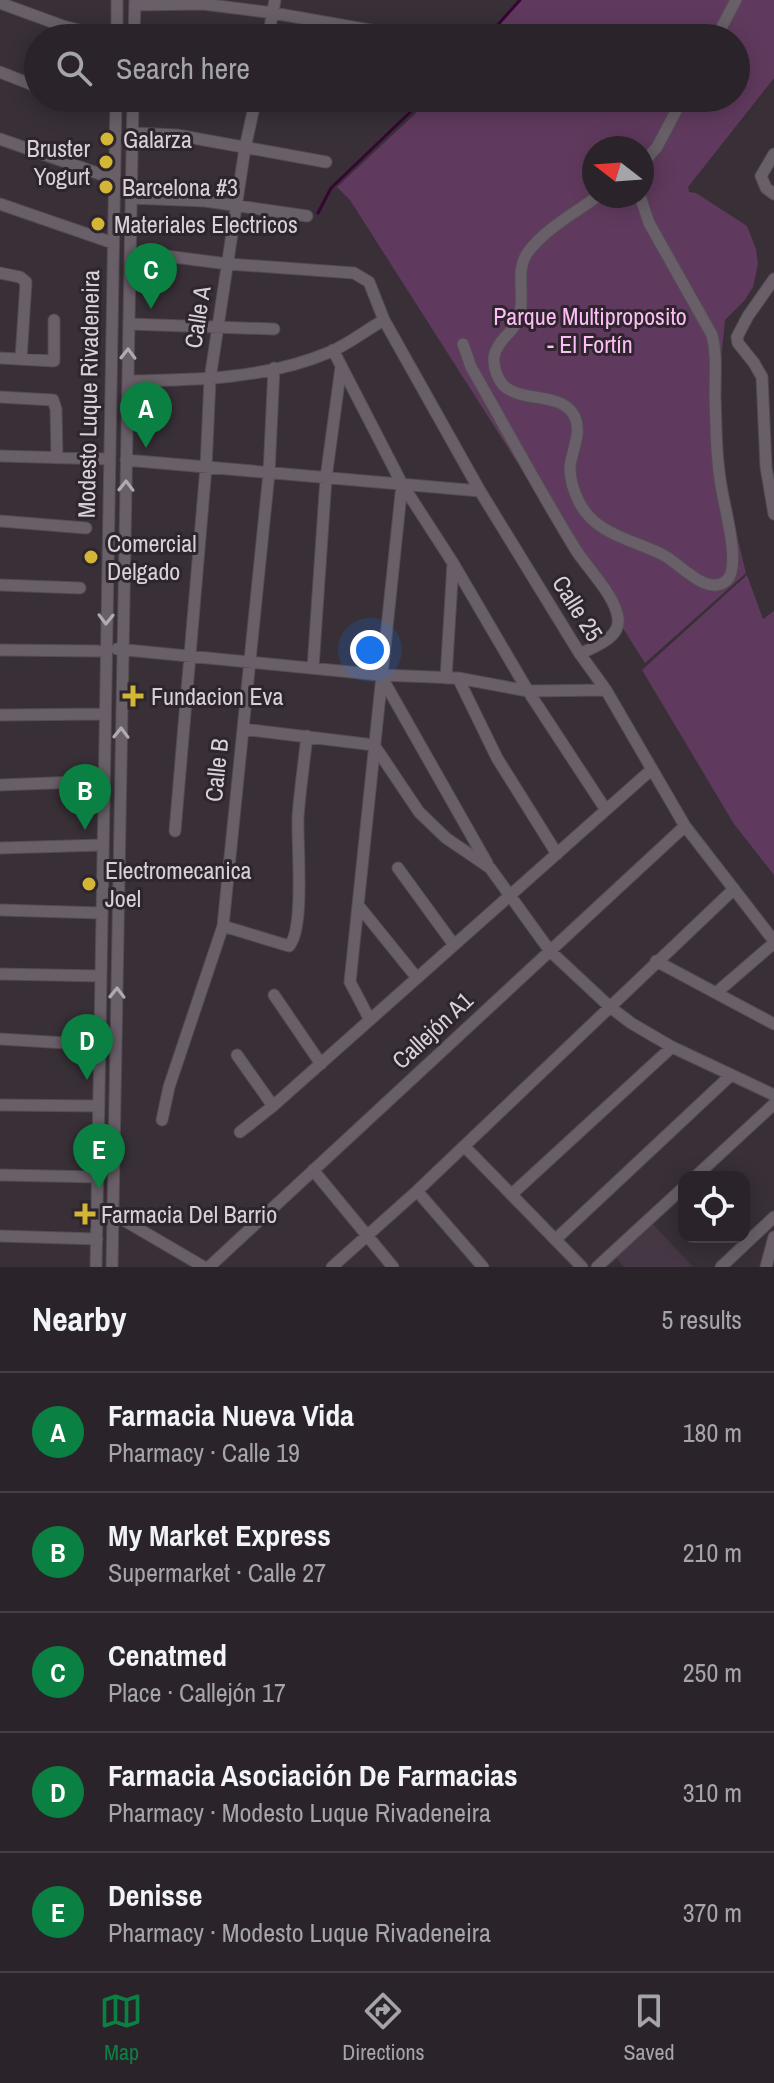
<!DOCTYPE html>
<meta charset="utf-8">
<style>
:root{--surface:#2a2329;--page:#322b31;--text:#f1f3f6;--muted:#a5a4a8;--line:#464046;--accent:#0b8043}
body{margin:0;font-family:"Archivo Narrow",sans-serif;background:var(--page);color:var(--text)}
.controls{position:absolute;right:24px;bottom:24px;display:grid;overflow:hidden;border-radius:16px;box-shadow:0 4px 20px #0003}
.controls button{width:72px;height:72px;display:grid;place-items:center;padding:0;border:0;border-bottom:2px solid var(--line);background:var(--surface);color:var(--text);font:40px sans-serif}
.compass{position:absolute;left:582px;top:136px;width:72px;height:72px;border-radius:50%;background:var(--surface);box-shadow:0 4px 20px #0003;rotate:287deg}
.you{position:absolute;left:370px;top:650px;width:28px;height:28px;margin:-20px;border:6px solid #fff;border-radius:50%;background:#1a73e8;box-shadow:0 0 0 12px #1a73e833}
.badge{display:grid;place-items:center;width:52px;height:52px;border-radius:50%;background:var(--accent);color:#fff;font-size:26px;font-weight:700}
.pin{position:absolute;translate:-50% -66px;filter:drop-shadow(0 2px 4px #0008)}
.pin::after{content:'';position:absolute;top:42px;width:28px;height:24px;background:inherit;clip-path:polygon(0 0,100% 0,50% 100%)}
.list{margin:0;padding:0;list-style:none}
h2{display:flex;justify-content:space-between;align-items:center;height:104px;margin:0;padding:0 32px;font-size:34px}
h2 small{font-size:26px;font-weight:400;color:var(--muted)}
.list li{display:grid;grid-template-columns:52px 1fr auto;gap:24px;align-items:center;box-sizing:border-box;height:120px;padding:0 32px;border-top:2px solid var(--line)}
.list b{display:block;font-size:30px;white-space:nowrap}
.list p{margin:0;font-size:26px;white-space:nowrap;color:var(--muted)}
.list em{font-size:26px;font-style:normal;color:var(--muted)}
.icon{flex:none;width:44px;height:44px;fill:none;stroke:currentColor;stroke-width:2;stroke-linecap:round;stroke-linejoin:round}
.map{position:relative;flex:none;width:774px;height:1267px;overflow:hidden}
.search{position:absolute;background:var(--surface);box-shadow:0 4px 20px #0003;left:24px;right:24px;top:24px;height:88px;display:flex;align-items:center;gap:20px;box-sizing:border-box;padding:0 28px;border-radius:44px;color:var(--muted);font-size:30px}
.sheet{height:704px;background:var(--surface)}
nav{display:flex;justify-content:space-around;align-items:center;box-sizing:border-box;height:112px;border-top:2px solid var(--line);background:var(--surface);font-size:22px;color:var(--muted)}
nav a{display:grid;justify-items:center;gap:4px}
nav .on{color:var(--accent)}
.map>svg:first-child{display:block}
.built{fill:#453743}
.green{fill:#603a5e;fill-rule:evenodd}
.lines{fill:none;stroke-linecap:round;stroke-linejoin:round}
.stream{stroke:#350534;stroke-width:3}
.minor-casing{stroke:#534b52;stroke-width:13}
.minor{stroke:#695f68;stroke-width:11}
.oneway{stroke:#b1aab0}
.poi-dot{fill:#d3b635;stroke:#2e252d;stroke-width:3}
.labels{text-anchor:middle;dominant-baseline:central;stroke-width:6;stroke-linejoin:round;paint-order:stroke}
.poi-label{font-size:24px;fill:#d8d2d7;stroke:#2e252d;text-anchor:start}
.park-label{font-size:24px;fill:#fdbef7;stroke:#2e252d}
.street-label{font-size:24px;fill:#d8d2d7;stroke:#2e252d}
</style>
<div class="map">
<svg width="774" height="1267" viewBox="0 0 774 1267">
<rect width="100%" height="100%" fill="#382f37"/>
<!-- built -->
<path class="built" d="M651,1222L693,1267H624L614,1256Z"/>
<!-- green -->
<path class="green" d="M521,0H774V78L688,187L689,192L696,193L747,226L756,249L758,264L753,287L744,301L725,320L719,380L722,474L746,573L645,663L350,200L337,187L432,98H736V38H487ZM594,148H642V196H594Z
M747,575L763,619L774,611V875L734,824L642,670Z"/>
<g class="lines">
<!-- stream -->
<path class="stream" d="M486,38L520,0
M318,213L331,188L425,98"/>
<!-- minor casing -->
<g class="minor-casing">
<path id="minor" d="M0,3L63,26L90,33
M135,5L203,4L273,13L415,38
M117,38V0
M134,38L135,0
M268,38L275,0
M716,38L736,0
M0,72L38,87
M88,98L115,103
M380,98L393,100
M133,133L177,135L326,162
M0,139L114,179
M774,154L761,176L766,188L774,194
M642,164L657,147L683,98
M642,190L647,161
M598,196C575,213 545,229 528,252C514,271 526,295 519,317C515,332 497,339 494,357C493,366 497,378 503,385C522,404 566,390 576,420C581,437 571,451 570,468C570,479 574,492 579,502C596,536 636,540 665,556C680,564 708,598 727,580C741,566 725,510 722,491C716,460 716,427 715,395C715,374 717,355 712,335L649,223L640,196
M131,198L205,201L307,216
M0,204L113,243
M151,254L228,264L354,273L369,282L384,320L480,491L580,654L606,690L685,826L774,941
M0,273L20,277L26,282L21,359
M774,279L748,316L737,337L738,343L754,363L762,377L766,467L774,514
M129,324L274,329
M463,344L471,367C506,428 539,490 576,550C588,569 615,595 618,618C621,638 595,646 580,654
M333,350L402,484L453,563L528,691L606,810
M0,358L54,361V320
M128,381C195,380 267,379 330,352C349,344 366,330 384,320
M0,397L53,400L56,409L57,458
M0,456L109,459
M126,460L480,491
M0,521L86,528
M0,585L80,588
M117,649L381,675L458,678L528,691L606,690
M0,650L98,651
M313,668L326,478L341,367
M381,676L487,863
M446,678L453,563
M458,678L497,758L557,854
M0,715L105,714
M243,729L374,745L419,812L446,838L490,868L550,951L610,1007L631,1023L672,1047L774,1095
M0,785L104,781
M175,831L206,467L210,379L245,148L256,98
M0,848L103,845
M398,868L454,945
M358,905L417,978
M0,910L102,913
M223,926L289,946C305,930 297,843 298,817C300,790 304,763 307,736
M656,961L774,1024
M0,974L101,976
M716,993L774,943
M274,995L321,1064
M370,1020L350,982L402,484
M0,1039L100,1045
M237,1055L273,1106
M0,1105L99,1106
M162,1120L169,1087L223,926L269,473L274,368
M240,1132L273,1106L651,770
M464,1146L582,1267
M313,1170L393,1267
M0,1175L98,1177
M695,1177L774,1104
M417,1191L483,1267
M512,1194L672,1047
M108,1211L204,1267
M0,1236L97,1239
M556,1239L731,1075
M96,1267L116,98
M112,1267L133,98
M209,1267L685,826
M332,1267L417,1191L734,889
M597,1267L684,1187
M721,1267L774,1217
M766,1267L774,1237"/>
</g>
<!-- minor -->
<use href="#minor" class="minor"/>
</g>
<!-- one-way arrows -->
<defs><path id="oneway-chevron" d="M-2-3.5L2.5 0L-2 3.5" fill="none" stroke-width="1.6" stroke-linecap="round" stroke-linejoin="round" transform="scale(2)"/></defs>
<g class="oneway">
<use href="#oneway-chevron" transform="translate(128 354) rotate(-89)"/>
<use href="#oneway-chevron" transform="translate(126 486) rotate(-89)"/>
<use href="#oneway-chevron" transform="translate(106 619) rotate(91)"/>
<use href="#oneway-chevron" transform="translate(121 733) rotate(-89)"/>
<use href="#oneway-chevron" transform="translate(117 993) rotate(-89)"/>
</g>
<!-- markers -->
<g class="poi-dot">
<circle cx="107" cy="139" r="8"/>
<circle cx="106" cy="162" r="8"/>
<circle cx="106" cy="187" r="8"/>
<circle cx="98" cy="224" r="8"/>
<circle cx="91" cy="557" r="8"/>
<path d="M129 684h8v8h8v8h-8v8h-8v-8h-8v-8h8z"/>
<circle cx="89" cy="884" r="8"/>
<path d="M81 1202h8v8h8v8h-8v8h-8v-8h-8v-8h8z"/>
</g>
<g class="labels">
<!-- poi labels -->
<g class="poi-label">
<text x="123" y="139">Galarza</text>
<text x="90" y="148" text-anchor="end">Bruster<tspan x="90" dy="28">Yogurt</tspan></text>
<text x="122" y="187">Barcelona #3</text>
<text x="114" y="224">Materiales Electricos</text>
<text x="107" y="543">Comercial<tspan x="107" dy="28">Delgado</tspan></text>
<text x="151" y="696">Fundacion Eva</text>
<text x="105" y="870">Electromecanica<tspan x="105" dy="28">Joel</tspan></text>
<text x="101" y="1214">Farmacia Del Barrio</text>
</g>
<!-- park labels -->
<g class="park-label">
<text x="590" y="316">Parque Multiproposito<tspan x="590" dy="28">- El Fortín</tspan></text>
</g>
<!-- street labels -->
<g class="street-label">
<text transform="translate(197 317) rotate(-81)">Calle A</text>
<text transform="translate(88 394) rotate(-89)">Modesto Luque Rivadeneira</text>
<text transform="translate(578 608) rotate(58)">Calle 25</text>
<text transform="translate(216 770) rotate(-84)">Calle B</text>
<text transform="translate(432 1030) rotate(-43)">Callejón A1</text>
</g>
</g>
</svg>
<div class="controls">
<button><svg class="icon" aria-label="locate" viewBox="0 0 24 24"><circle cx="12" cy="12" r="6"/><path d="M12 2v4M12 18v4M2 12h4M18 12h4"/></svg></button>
</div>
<svg class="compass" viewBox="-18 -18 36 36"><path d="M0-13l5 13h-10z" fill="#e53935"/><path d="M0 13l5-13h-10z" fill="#a5a4a8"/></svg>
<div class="you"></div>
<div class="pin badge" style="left:146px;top:448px">A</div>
<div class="pin badge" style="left:85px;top:830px">B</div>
<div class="pin badge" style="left:151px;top:309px">C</div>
<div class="pin badge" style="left:87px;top:1080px">D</div>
<div class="pin badge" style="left:99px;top:1189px">E</div>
<div class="search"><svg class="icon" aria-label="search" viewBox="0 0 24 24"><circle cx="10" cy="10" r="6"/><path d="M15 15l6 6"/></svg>Search here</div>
</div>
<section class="sheet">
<h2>Nearby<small>5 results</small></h2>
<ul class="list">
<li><span class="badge">A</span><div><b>Farmacia Nueva Vida</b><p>Pharmacy · Calle 19</p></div><em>180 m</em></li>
<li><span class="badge">B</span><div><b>My Market Express</b><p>Supermarket · Calle 27</p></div><em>210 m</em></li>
<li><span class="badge">C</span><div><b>Cenatmed</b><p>Place · Callejón 17</p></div><em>250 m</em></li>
<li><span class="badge">D</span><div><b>Farmacia Asociación De Farmacias</b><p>Pharmacy · Modesto Luque Rivadeneira</p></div><em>310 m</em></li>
<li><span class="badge">E</span><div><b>Denisse</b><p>Pharmacy · Modesto Luque Rivadeneira</p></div><em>370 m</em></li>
</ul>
</section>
<nav>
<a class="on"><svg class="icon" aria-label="map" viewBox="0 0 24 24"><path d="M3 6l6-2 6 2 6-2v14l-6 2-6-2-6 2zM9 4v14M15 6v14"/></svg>Map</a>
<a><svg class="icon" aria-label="directions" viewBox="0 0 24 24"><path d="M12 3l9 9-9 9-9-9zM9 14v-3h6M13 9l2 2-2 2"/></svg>Directions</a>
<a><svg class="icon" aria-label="saved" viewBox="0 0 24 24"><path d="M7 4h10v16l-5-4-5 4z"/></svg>Saved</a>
</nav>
